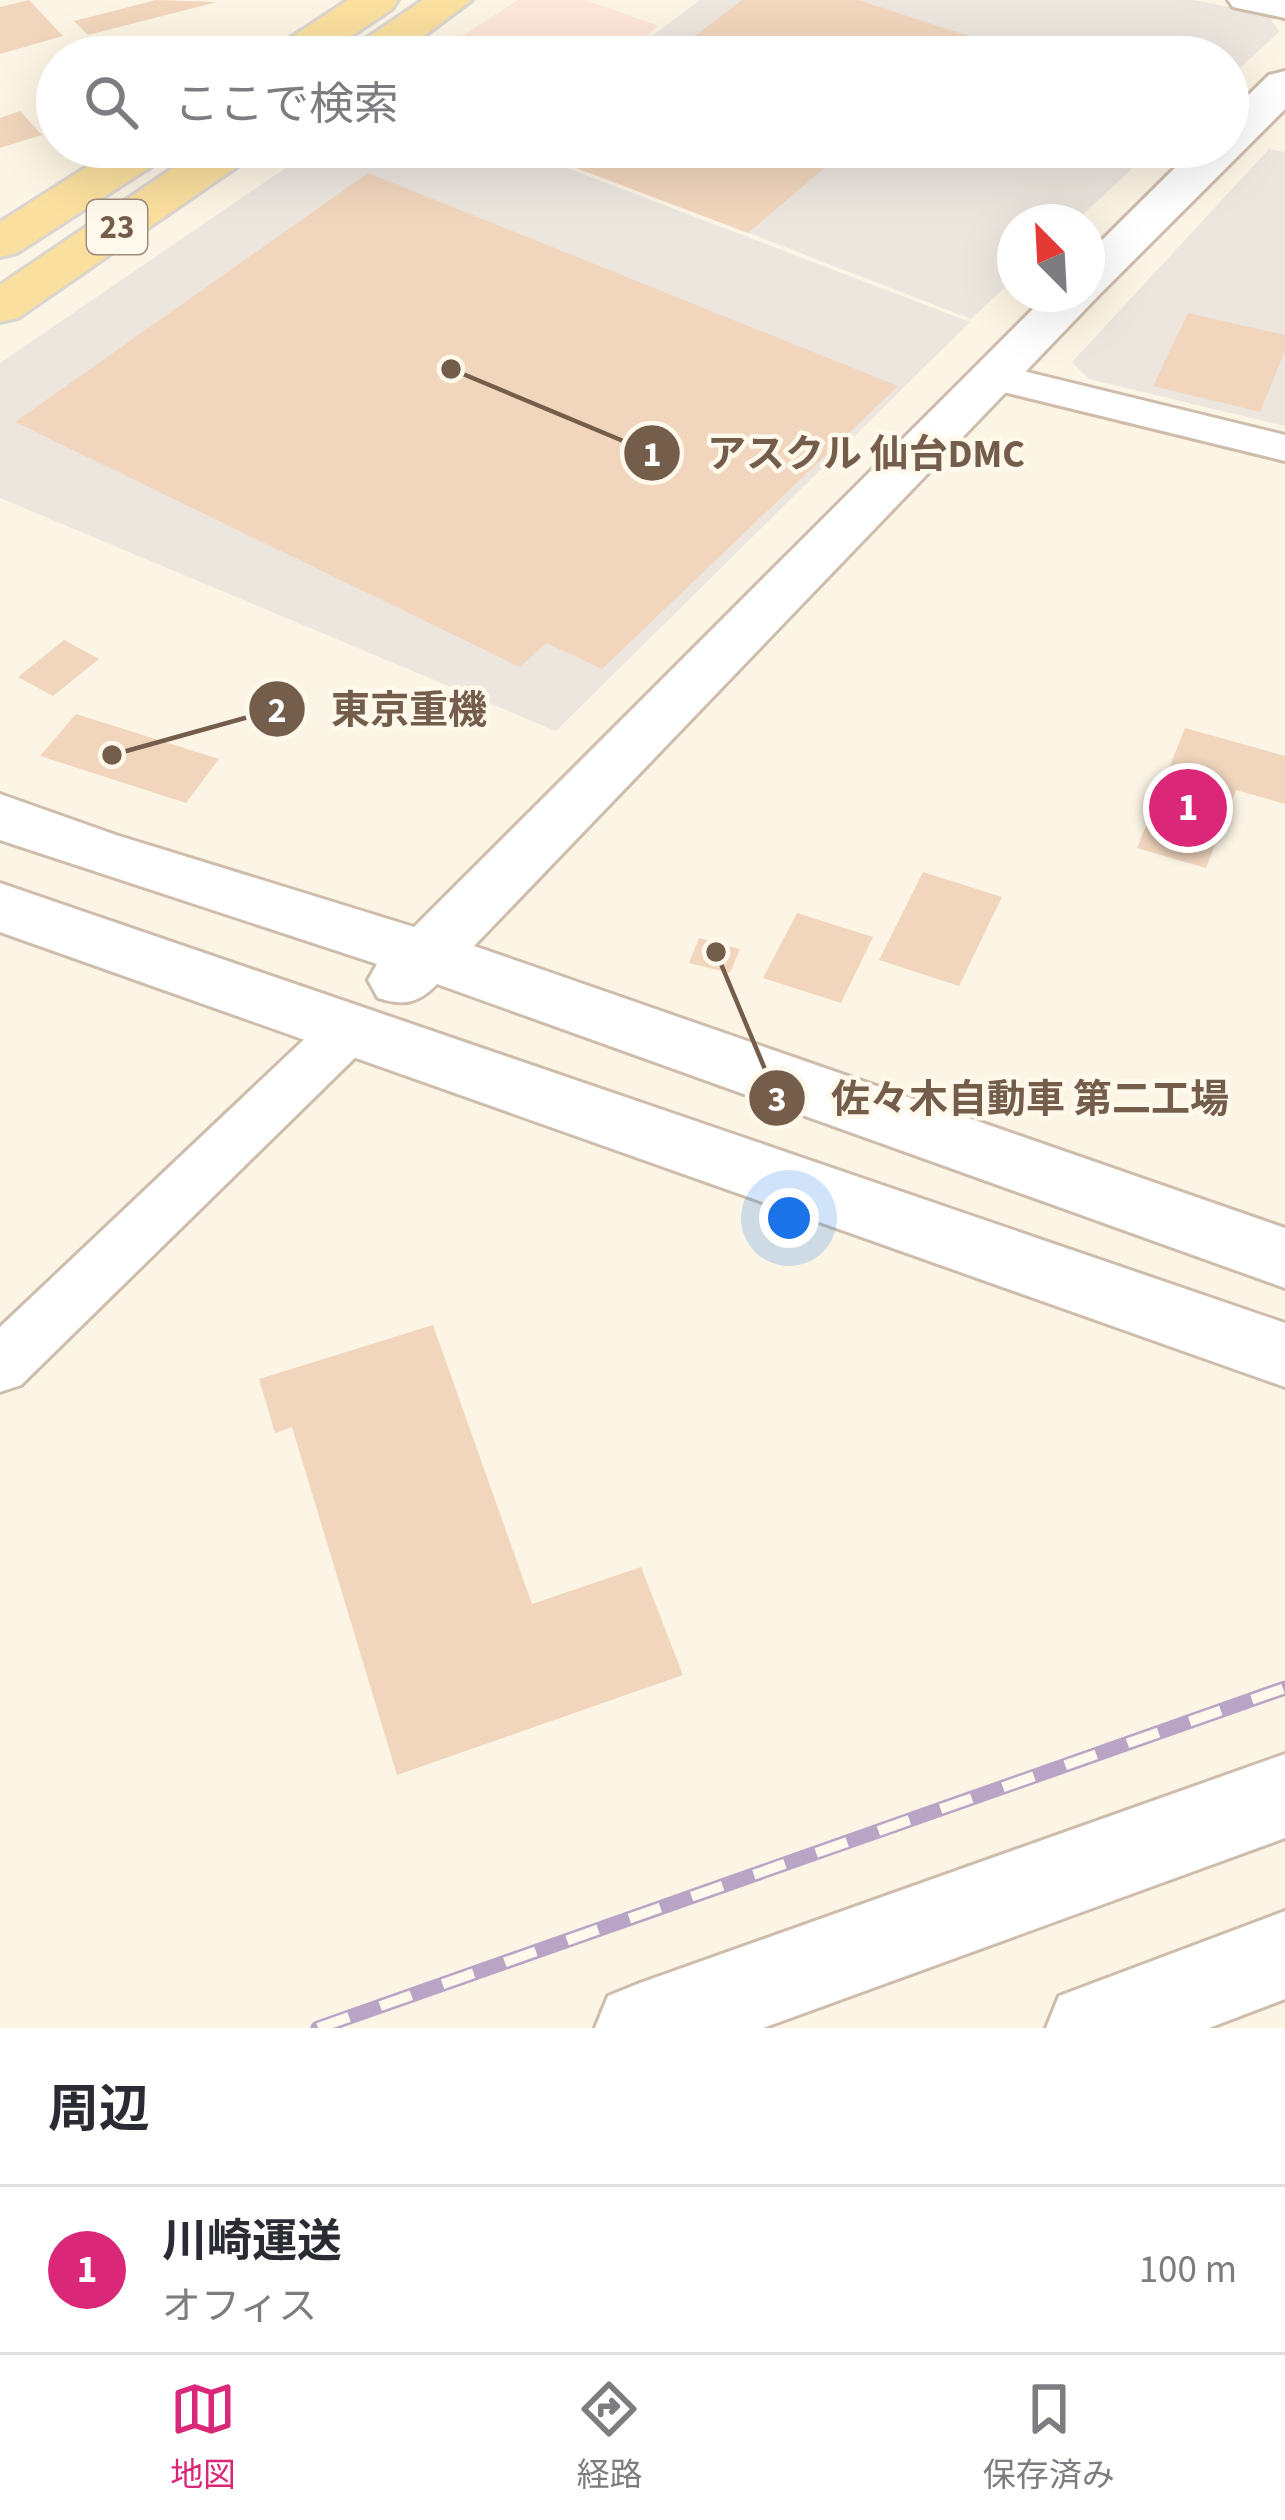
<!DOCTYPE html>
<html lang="ja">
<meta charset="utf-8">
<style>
:root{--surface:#fff;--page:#f7f7f7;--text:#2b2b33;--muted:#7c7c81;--line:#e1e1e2;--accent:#db2777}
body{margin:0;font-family:"Source Sans 3","Noto Sans JP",sans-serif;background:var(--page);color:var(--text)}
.compass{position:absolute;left:997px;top:204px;width:108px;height:108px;border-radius:50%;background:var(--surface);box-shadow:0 12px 48px #0002;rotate:336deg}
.you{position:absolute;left:789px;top:1218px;width:42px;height:42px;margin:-30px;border:9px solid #fff;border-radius:50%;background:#1a73e8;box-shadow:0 0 0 18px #1a73e833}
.badge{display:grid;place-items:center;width:78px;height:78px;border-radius:50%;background:var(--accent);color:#fff;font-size:39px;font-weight:700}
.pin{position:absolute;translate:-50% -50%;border:6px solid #fff;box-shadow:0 3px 12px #0006}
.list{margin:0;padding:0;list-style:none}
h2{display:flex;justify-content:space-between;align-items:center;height:156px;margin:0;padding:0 48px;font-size:51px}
h2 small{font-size:39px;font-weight:400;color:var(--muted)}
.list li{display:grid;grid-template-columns:78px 1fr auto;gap:36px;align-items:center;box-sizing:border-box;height:168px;padding:0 48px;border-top:3px solid var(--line)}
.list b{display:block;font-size:45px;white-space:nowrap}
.list p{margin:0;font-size:39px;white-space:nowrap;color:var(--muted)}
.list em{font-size:39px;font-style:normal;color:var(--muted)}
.icon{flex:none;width:66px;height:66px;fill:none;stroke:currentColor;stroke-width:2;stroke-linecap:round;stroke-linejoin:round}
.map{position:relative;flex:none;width:1285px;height:2028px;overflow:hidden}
.search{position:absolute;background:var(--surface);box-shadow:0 12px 48px #0002;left:36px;right:36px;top:36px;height:132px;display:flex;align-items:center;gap:30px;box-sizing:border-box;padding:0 42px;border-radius:66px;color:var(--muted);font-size:45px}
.sheet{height:324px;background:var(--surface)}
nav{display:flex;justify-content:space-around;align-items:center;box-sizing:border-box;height:168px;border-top:3px solid var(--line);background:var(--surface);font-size:33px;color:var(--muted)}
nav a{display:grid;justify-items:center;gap:6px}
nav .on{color:var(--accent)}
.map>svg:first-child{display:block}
.commercial{fill:#fce6d9}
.industrial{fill:#ece6df}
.building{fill:#f1d6bd}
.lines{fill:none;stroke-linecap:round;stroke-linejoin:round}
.minor-casing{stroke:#cebdac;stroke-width:6}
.tertiary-casing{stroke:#cebdac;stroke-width:6}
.primary-casing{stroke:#dbd5d0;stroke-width:6}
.minor{fill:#fff;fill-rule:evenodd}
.tertiary{fill:#fff;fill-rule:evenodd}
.primary{fill:#fadf9f;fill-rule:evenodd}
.rail-casing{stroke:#b9a4c6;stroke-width:15}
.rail{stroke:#fff9ec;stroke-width:10;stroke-dasharray:33;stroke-linecap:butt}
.labels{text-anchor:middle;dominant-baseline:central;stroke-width:9;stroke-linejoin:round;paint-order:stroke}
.shield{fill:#fff9ec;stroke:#9e8c7b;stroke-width:3}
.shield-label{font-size:33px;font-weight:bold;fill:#755d4b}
.leader{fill:none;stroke:#755d4b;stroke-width:4.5}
.callout-dot{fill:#755d4b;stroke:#fff9ec;stroke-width:4.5}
.mark-label{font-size:36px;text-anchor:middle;font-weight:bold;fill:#fff}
.callout-label{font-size:39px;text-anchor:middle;font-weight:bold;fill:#755d4b;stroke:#fff9ec;stroke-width:9;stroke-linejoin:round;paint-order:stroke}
</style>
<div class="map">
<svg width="1285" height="2028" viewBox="0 0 1285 2028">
<rect width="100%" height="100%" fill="#fcf5e5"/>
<!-- commercial -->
<path class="commercial" d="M518,0H585L659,26L619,57H430Z"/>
<!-- industrial -->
<path class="industrial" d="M700,0H1192L1268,14L1279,32L1228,79V57H624Z
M316,147H512L970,322L556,731L0,498V363Z
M526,147H1155L1075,222H1015V278L971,319Z
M1269,149L1285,152V426L1089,379L1072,362Z"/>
<!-- building -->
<path class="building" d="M29,0L63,36L0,54V7Z
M156,0L217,2L88,35L74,21Z
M742,0H858L975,38L953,57H667Z
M20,111L42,135L0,148V118Z
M549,147H849L748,233L539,154Z
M368,173L898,386L602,669L546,643L520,667L15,422Z
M1188,313L1285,335V351L1260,412L1153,386Z
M64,640L99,659L53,696L18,677Z
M76,714L219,759L186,803L40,756Z
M1185,728L1285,756V804L1236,790L1206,868L1137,848Z
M923,872L1002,897L959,986L879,960Z
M797,913L873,937L841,1003L763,978Z
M699,938L740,949L730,973L689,963Z
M433,1325L532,1604L641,1567L683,1675L397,1775L292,1427L275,1433L259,1379Z"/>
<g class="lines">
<!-- minor casing -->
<g class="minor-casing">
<path id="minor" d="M1228,0H1285V18L1233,7Z
M994,364L1285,435V461L979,386L973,377L979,368Z
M350,1008L369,1014L377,1029L369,1044L21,1385L0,1392V1327L331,1014Z"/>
</g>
<!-- tertiary casing -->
<g class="tertiary-casing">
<path id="tertiary" d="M1285,71V109L1100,294L474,946L1285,1228V1288L437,984C418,1004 403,1006 378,998L368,980L377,964L0,840V794L116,835L414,927L1048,294H1087V255L1196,147H1228V115L1269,75Z
M0,883L1285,1323V1387L0,932Z
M1285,1754V1838L763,2028H595L608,1996L640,1983Z
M1285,1911V1999L1209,2028H1046L1059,1996Z"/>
</g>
<!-- primary casing -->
<g class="primary-casing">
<path id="primary" d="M348,0H398L392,9L320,57H268L275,48Z
M423,0H472L396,57H345L352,48Z
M118,147H173L166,157L17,253L0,257V222Z
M204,147H258L251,157L18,318L0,322V285Z"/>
</g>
<!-- minor -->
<use href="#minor" class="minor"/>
<!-- tertiary -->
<use href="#tertiary" class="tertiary"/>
<!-- primary -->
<use href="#primary" class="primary"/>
<!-- rail casing -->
<g class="rail-casing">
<path id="rail" d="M318,2028L1285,1688"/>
</g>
<!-- rail -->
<use href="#rail" class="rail"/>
</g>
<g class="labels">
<!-- shield labels -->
<rect class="shield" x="87" y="200" width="60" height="54" rx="9"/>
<g class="shield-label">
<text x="117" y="227">23</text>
</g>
</g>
<!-- callouts -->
<path class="leader" d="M451 369L652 453M112 755L277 709M716 952L777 1098"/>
<g class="callout-dot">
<circle cx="451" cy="369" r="12"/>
<circle cx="112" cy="755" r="12"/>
<circle cx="716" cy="952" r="12"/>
<circle cx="652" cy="453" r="30"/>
<circle cx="277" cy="709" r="30"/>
<circle cx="777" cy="1098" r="30"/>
</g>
<g class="mark-label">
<text x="652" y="466">1</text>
<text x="277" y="722">2</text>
<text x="777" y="1111">3</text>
</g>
<g class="callout-label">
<text x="866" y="467">アスクル 仙台DMC</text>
<text x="409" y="723">東京重機</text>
<text x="1030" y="1112">佐々木自動車 第二工場</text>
</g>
</svg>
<svg class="compass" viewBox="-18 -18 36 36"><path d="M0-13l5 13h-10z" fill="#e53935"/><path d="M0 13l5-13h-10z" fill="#7c7c81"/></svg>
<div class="you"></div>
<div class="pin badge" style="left:1188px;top:808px">1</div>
<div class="search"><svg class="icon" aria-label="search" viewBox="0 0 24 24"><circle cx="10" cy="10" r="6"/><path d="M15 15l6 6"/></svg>ここで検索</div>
</div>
<section class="sheet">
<h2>周辺<small></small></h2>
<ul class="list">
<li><span class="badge">1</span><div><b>川崎運送</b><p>オフィス</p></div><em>100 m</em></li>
</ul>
</section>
<nav>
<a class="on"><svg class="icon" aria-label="map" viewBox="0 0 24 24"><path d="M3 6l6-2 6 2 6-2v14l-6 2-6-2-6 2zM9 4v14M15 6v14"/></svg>地図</a>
<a><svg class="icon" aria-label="directions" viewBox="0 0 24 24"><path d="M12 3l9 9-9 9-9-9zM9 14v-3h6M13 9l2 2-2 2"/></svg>経路</a>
<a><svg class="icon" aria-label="saved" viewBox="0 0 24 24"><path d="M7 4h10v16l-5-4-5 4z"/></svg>保存済み</a>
</nav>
